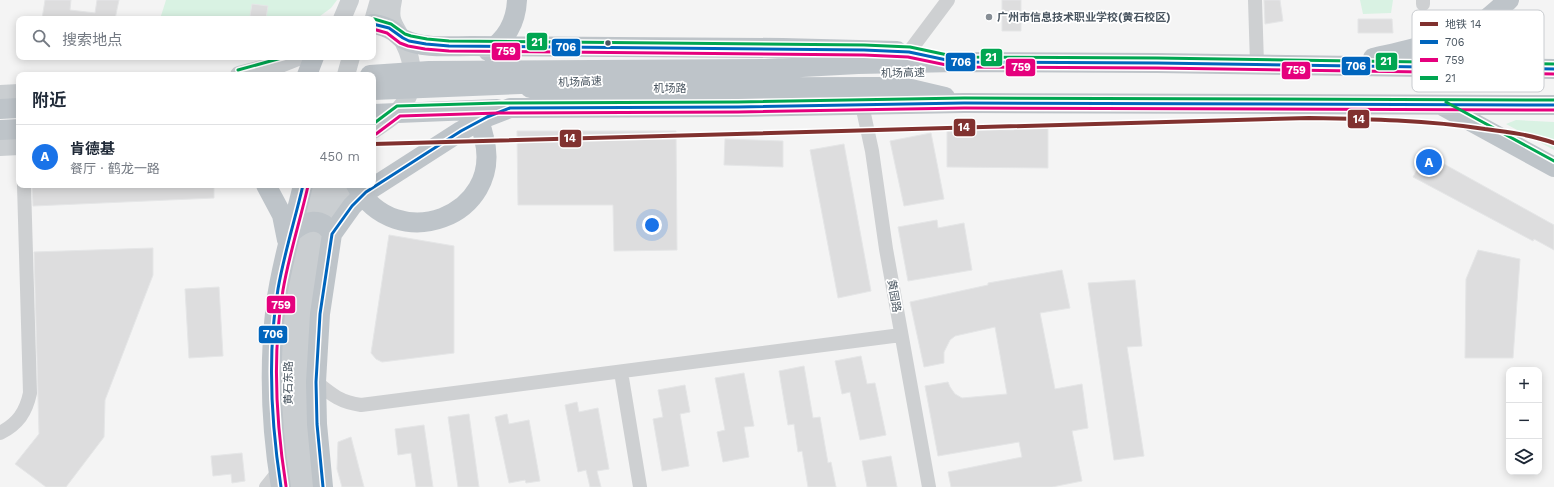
<!DOCTYPE html>
<html lang="zh">
<meta charset="utf-8">
<style>
:root{--surface:#fff;--page:#f6f6f7;--text:#1f2937;--muted:#747a83;--line:#e0e1e3;--accent:#1a73e8}
body{margin:0;font-family:"Work Sans","Noto Sans SC",sans-serif;background:var(--page);color:var(--text)}
.controls{position:absolute;right:12px;bottom:12px;display:grid;overflow:hidden;border-radius:8px;box-shadow:0 2px 10px #0003}
.controls button{width:36px;height:36px;display:grid;place-items:center;padding:0;border:0;border-bottom:1px solid var(--line);background:var(--surface);color:var(--text);font:20px sans-serif}
.you{position:absolute;left:652px;top:225px;width:14px;height:14px;margin:-10px;border:3px solid #fff;border-radius:50%;background:#1a73e8;box-shadow:0 0 0 6px #1a73e833}
.badge{display:grid;place-items:center;width:26px;height:26px;border-radius:50%;background:var(--accent);color:#fff;font-size:13px;font-weight:700}
.pin{position:absolute;translate:-50% -50%;border:2px solid #fff;box-shadow:0 1px 4px #0006}
.list{margin:0;padding:0;list-style:none}
h2{display:flex;justify-content:space-between;align-items:center;height:52px;margin:0;padding:0 16px;font-size:17px}
h2 small{font-size:13px;font-weight:400;color:var(--muted)}
.list li{display:grid;grid-template-columns:26px 1fr auto;gap:12px;align-items:center;box-sizing:border-box;height:64px;padding:0 16px;border-top:1px solid var(--line)}
.list b{display:block;font-size:15px;white-space:nowrap}
.list p{margin:0;font-size:13px;white-space:nowrap;color:var(--muted)}
.list em{font-size:13px;font-style:normal;color:var(--muted)}
.icon{flex:none;width:22px;height:22px;fill:none;stroke:currentColor;stroke-width:2;stroke-linecap:round;stroke-linejoin:round}
.map{position:relative;flex:none;width:1554px;height:487px;overflow:hidden}
.search{position:absolute;background:var(--surface);box-shadow:0 2px 10px #0003;left:16px;top:16px;width:360px;height:44px;display:flex;align-items:center;gap:10px;box-sizing:border-box;padding:0 14px;border-radius:8px;color:var(--muted);font-size:15px}
.panel{position:absolute;background:var(--surface);box-shadow:0 2px 10px #0003;left:16px;top:72px;width:360px;height:116px;border-radius:8px}
.map>svg:first-child{display:block}
.green{fill:#d9f2e3}
.building{fill:#ddddde;stroke:#e5e6e7}
.lines{fill:none;stroke-linecap:round;stroke-linejoin:round}
.minor{stroke:#ced0d2;stroke-width:14}
.major{stroke:#caced1;stroke-width:18}
.highway{stroke:#bec4c9;stroke-width:20}
.bus-1-casing{stroke:#fff;stroke-width:6}
.bus-2-casing{stroke:#fff;stroke-width:6}
.bus-3-casing{stroke:#fff;stroke-width:6}
.bus-1{stroke:#0065bd;stroke-width:3}
.bus-2{stroke:#e5007d;stroke-width:3}
.bus-3{stroke:#00a651;stroke-width:3}
.metro-1-casing{stroke:#fff;stroke-width:7}
.metro-1{stroke:#81312f;stroke-width:4}
.poi-dot{fill:#868d94;stroke:#fff;stroke-width:1.5}
.bus-dot{fill:#4a5661;stroke:#fff;stroke-width:1.5}
.labels{text-anchor:middle;dominant-baseline:central;stroke-width:3.5;stroke-linejoin:round;paint-order:stroke}
.poi-label{font-size:11px;font-weight:bold;fill:#4a5661;stroke:#fff;text-anchor:start}
.street-label{font-size:11px;fill:#4a5661;stroke:#fff}
.key{fill:#fff;stroke:#c9ccd0;stroke-width:1}
.key-label{font-size:11px;fill:#4a5661}
.line-badge{stroke:#fff;stroke-width:1.5}
.badge-label{font-size:11px;text-anchor:middle;font-weight:bold;fill:#fff}
</style>
<div class="map">
<svg width="1554" height="487" viewBox="0 0 1554 487">
<rect width="100%" height="100%" fill="#f4f4f4"/>
<!-- green -->
<path class="green" d="M166,0H337L331,8L316,19H160Z
M1360,0H1393L1391,13L1363,14Z
M1516,120L1554,122V150L1506,124Z"/>
<!-- building -->
<path class="building" d="M45,0H71L70,10L95,13L97,0H119L115,19H42Z
M1002,0H1021V31H1002Z
M1264,0H1280L1283,21L1265,24Z
M252,4L268,6L266,18L250,16Z
M1358,19H1392L1393,33H1358Z
M1014,127L1048,128V168L947,167V129L1014,130Z
M517,131H676L677,250L614,251L613,205H518Z
M931,133L944,199L904,206L890,141Z
M725,139L783,141V167L724,165Z
M844,144L871,291L838,298L810,150Z
M1426,154L1554,225V250L1534,239L1533,241L1413,177Z
M32,185H214V198L33,206Z
M937,220L938,228L964,223L972,270L908,281L898,227Z
M389,235L454,246V353L382,362L376,359L371,353Z
M153,248V275L105,400L104,437L66,487H46L15,464L39,434L34,252Z
M1478,250L1520,259L1513,358H1465L1466,279Z
M1062,270L1070,308L1040,313L1055,389L1082,384L1088,428L1072,431L1082,481L1052,487H951L948,472L1022,457L1019,442L938,456L925,386L948,382L950,387L955,394L962,398L1007,394L995,327L955,336L950,340L944,352V363L924,367L910,302L988,285V283Z
M1135,280L1142,346L1127,347L1144,456L1114,460L1088,283Z
M219,287L223,356L189,358L185,289Z
M861,356L867,384L875,383L886,435L860,440L850,392L842,394L835,361Z
M804,366L813,418L820,417L828,463L831,462L836,487H808L802,451L798,452L794,424L788,425L779,371Z
M744,373L754,426L744,427L749,457L723,462L717,432L725,430L715,378Z
M685,385L690,412L680,414L689,466L662,471L653,419L663,417L658,390Z
M577,402L579,412L598,408L609,469L597,471L601,487H590L586,470L578,472L565,405Z
M469,414L479,487H458L448,417Z
M507,414L509,424L529,420L540,481L526,483L525,480L509,483L495,417Z
M424,425L433,487H416L411,453L398,455L395,429Z
M351,437L364,487H342L337,469L338,442Z
M242,453L245,481L232,483L231,474L213,476L211,456Z
M891,456L897,487H867L862,461Z"/>
<g class="lines">
<!-- minor -->
<path class="minor" d="M1255,0L1257,64
M1423,4V0
M909,52L948,0
M862,105L872,151L886,249L929,487
M621,372L640,487
M316,382C332,395 340,402 361,405L901,335
M0,433C18,424 26,412 30,393L24,185
M266,487L278,472"/>
<!-- major -->
<path class="major" d="M342,19L350,0
M373,21L379,0
M239,75L278,65L298,57
M346,75L351,57
M0,94L19,93
M373,130C381,124 391,119 398,111C416,93 415,64 404,43C395,24 388,23 393,0
M0,147L19,146
M332,233L344,185
M296,487L288,412L289,333L292,293L298,264L317,185
M309,487C299,422 299,357 307,292C312,256 321,220 330,185"/>
<!-- highway -->
<path class="highway" d="M373,24C380,25 387,27 393,31C397,33 399,37 403,39C423,49 449,46 471,46L783,48L897,51
M488,51C506,40 516,22 517,0
M1373,58C1411,49 1452,41 1485,20C1493,14 1501,6 1509,0
M307,75L314,57
M370,75L429,71L765,69L858,64L956,62L1157,63L1554,69
M530,88L880,87L911,89L945,97
M373,90L545,83
M1441,105L1554,167
M0,109L19,108
M373,114L497,109
M0,130L19,129
M266,185L282,215L287,240
M356,185C396,257 504,216 484,138C482,128 479,118 472,111
M292,232C305,220 322,216 332,234
M281,487C271,428 269,364 276,304C281,264 294,224 303,185
M323,487L317,424L316,382L320,314L332,234L352,206L366,192L461,131L487,117L510,108L738,107L964,103L1554,105"/>
<!-- bus-1 casing -->
<g class="bus-1-casing">
<path id="bus-1" d="M373,24L389,28L403,38L409,41L426,44L449,46L864,50L909,52L956,62L1157,63L1554,69
M281,487C271,422 267,354 278,289C284,254 295,220 303,185
M323,487L317,424L316,382L320,314L332,234L352,206L366,192L461,131L487,117L510,108L738,107L964,103L1554,105"/>
</g>
<!-- bus-2 casing -->
<g class="bus-2-casing">
<path id="bus-2" d="M373,29L387,33L400,43L408,46L425,49L449,51L864,55L908,57L956,67L1157,68L1554,74
M376,134L400,116L499,113L738,112L964,108L1554,110
M286,486C276,422 272,354 283,290C289,255 300,221 308,186"/>
</g>
<!-- bus-3 casing -->
<g class="bus-3-casing">
<path id="bus-3" d="M374,19L391,24L405,34L411,36L427,39L449,41L864,45L910,47L957,57L1157,58L1554,64
M238,70L285,57
M1446,102L1554,161
M373,124L397,106L499,103L738,102L964,98L1554,100"/>
</g>
<!-- bus-1 -->
<use href="#bus-1" class="bus-1"/>
<!-- bus-2 -->
<use href="#bus-2" class="bus-2"/>
<!-- bus-3 -->
<use href="#bus-3" class="bus-3"/>
<!-- metro-1 casing -->
<g class="metro-1-casing">
<path id="metro-1" d="M373,144L1309,118C1368,119 1427,120 1485,129C1509,132 1532,135 1554,143"/>
</g>
<!-- metro-1 -->
<use href="#metro-1" class="metro-1"/>
</g>
<!-- markers -->
<circle class="poi-dot" cx="989" cy="17" r="4"/>
<circle class="bus-dot" cx="608" cy="43" r="3.5"/>
<g class="labels">
<!-- poi labels -->
<g class="poi-label">
<text x="997" y="17">广州市信息技术职业学校(黄石校区)</text>
</g>
<!-- street labels -->
<g class="street-label">
<text transform="translate(903 73) rotate(-1)">机场高速</text>
<text transform="translate(580 82) rotate(-2)">机场高速</text>
<text x="670" y="88">机场路</text>
<text transform="translate(894 296) rotate(80)">黄园路</text>
<text transform="translate(288 383) rotate(-90)">黄石东路</text>
</g>
</g>
<!-- legend -->
<rect x="1412" y="10" width="132" height="82" rx="6" class="key"/>
<rect x="1420" y="22" width="18" height="4" fill="#81312f"/>
<rect x="1420" y="40" width="18" height="4" fill="#0065bd"/>
<rect x="1420" y="58" width="18" height="4" fill="#e5007d"/>
<rect x="1420" y="76" width="18" height="4" fill="#00a651"/>
<g class="key-label">
<text x="1445" y="28">地铁 14</text>
<text x="1445" y="46">706</text>
<text x="1445" y="64">759</text>
<text x="1445" y="82">21</text>
</g>
<g class="line-badge">
<rect x="526" y="32" width="22" height="19" rx="4" fill="#00a651"/>
<rect x="551" y="38" width="30" height="19" rx="4" fill="#0065bd"/>
<rect x="491" y="42" width="30" height="19" rx="4" fill="#e5007d"/>
<rect x="980" y="48" width="23" height="19" rx="4" fill="#00a651"/>
<rect x="1375" y="52" width="23" height="19" rx="4" fill="#00a651"/>
<rect x="945" y="52" width="31" height="20" rx="4" fill="#0065bd"/>
<rect x="1341" y="56" width="30" height="20" rx="4" fill="#0065bd"/>
<rect x="1005" y="58" width="31" height="19" rx="4" fill="#e5007d"/>
<rect x="1281" y="61" width="30" height="19" rx="4" fill="#e5007d"/>
<rect x="1347" y="109" width="23" height="20" rx="4" fill="#81312f"/>
<rect x="953" y="118" width="23" height="19" rx="4" fill="#81312f"/>
<rect x="559" y="129" width="23" height="19" rx="4" fill="#81312f"/>
<rect x="266" y="295" width="30" height="19" rx="4" fill="#e5007d"/>
<rect x="258" y="325" width="30" height="19" rx="4" fill="#0065bd"/>
</g>
<g class="badge-label">
<text x="537" y="46">21</text>
<text x="566" y="51">706</text>
<text x="506" y="55">759</text>
<text x="991" y="61">21</text>
<text x="1386" y="65">21</text>
<text x="961" y="66">706</text>
<text x="1356" y="70">706</text>
<text x="1021" y="71">759</text>
<text x="1296" y="74">759</text>
<text x="1359" y="123">14</text>
<text x="964" y="131">14</text>
<text x="570" y="142">14</text>
<text x="281" y="309">759</text>
<text x="273" y="338">706</text>
</g>
</svg>
<div class="controls">
<button>+</button>
<button>−</button>
<button><svg class="icon" aria-label="layers" viewBox="0 0 24 24"><path d="M12 4l9 5-9 5-9-5zM3 14l9 5 9-5"/></svg></button>
</div>
<div class="you"></div>
<div class="pin badge" style="left:1429px;top:162px">A</div>
<div class="search"><svg class="icon" aria-label="search" viewBox="0 0 24 24"><circle cx="10" cy="10" r="6"/><path d="M15 15l6 6"/></svg>搜索地点</div>
<section class="panel">
<h2>附近<small></small></h2>
<ul class="list">
<li><span class="badge">A</span><div><b>肯德基</b><p>餐厅 · 鹤龙一路</p></div><em>450 m</em></li>
</ul>
</section>
</div>
